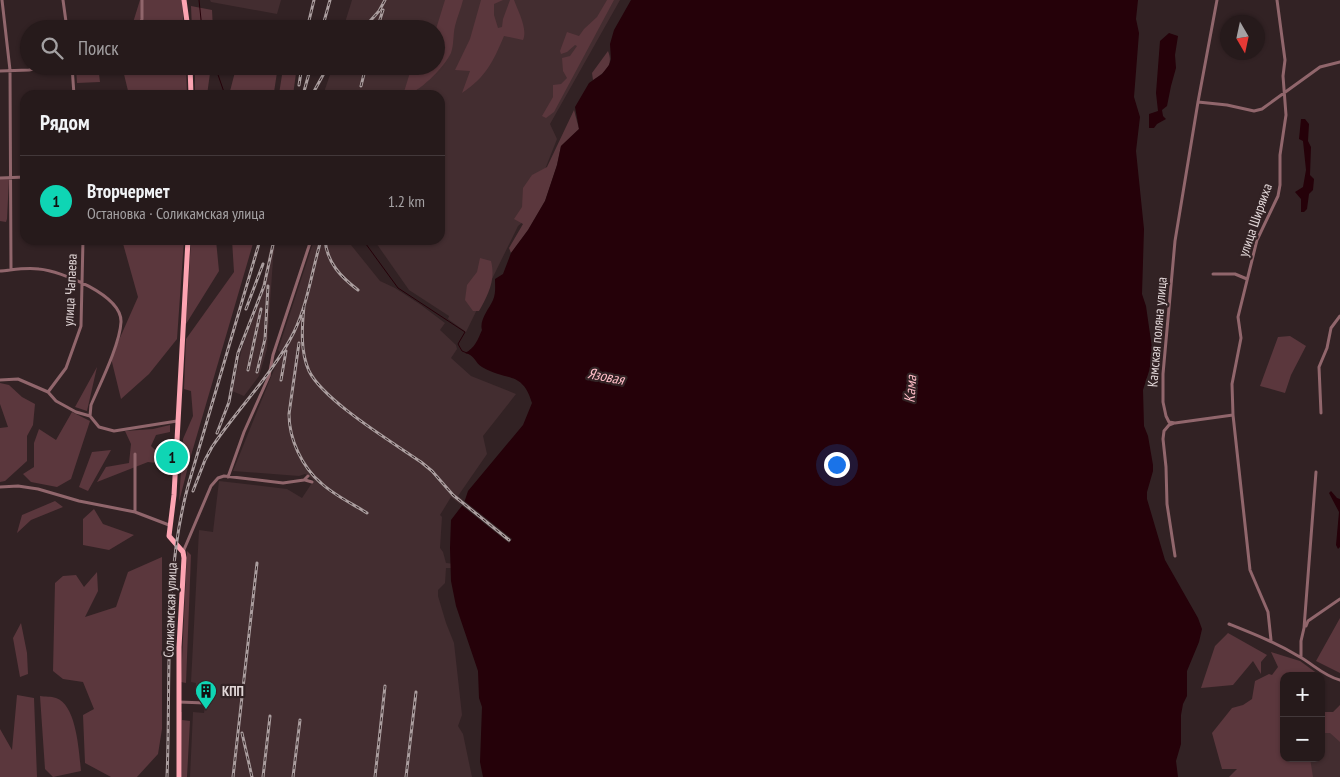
<!DOCTYPE html>
<html lang="ru">
<meta charset="utf-8">
<style>
:root{--surface:#261a1b;--page:#322728;--text:#f1f3f6;--muted:#a4a1a3;--line:#42383a;--accent:#0fd5b4}
body{margin:0;font-family:"PT Sans Narrow",sans-serif;background:var(--page);color:var(--text)}
.controls{position:absolute;right:15px;bottom:15px;display:grid;overflow:hidden;border-radius:10px;box-shadow:0 1px 4px #0004}
.controls button{width:45px;height:45px;display:grid;place-items:center;padding:0;border:0;border-bottom:1px solid var(--line);background:var(--surface);color:var(--text);font:25px sans-serif}
.compass{position:absolute;left:1220px;top:15px;width:45px;height:45px;border-radius:50%;background:var(--surface);box-shadow:0 1px 4px #0004;rotate:171deg}
.you{position:absolute;left:836px;top:464px;width:18px;height:18px;margin:-12px;border:4px solid #fff;border-radius:50%;background:#1a73e8;box-shadow:0 0 0 8px #1a73e833}
.badge{display:grid;place-items:center;width:32px;height:32px;border-radius:50%;background:var(--accent);color:#111;font-size:16px;font-weight:700}
.pin{position:absolute;translate:-50% -50%;border:2px solid #fff;box-shadow:0 1px 5px #0006}
.list{margin:0;padding:0;list-style:none}
h2{display:flex;justify-content:space-between;align-items:center;height:65px;margin:0;padding:0 20px;font-size:21px}
h2 small{font-size:16px;font-weight:400;color:var(--muted)}
.list li{display:grid;grid-template-columns:32px 1fr auto;gap:15px;align-items:center;box-sizing:border-box;height:90px;padding:0 20px;border-top:1px solid var(--line)}
.list b{display:block;font-size:19px;white-space:nowrap}
.list p{margin:0;font-size:16px;white-space:nowrap;color:var(--muted)}
.list em{font-size:16px;font-style:normal;color:var(--muted)}
.icon{flex:none;width:28px;height:28px;fill:none;stroke:currentColor;stroke-width:2;stroke-linecap:round;stroke-linejoin:round}
.map{position:relative;flex:none;width:1340px;height:777px;overflow:hidden}
.search{position:absolute;background:var(--surface);box-shadow:0 1px 4px #0004;left:20px;top:20px;width:425px;height:55px;display:flex;align-items:center;gap:12px;box-sizing:border-box;padding:0 18px;border-radius:28px;color:var(--muted);font-size:19px}
.panel{position:absolute;background:var(--surface);box-shadow:0 1px 4px #0004;left:20px;top:90px;width:425px;height:155px;border-radius:15px}
.map>svg:first-child{display:block}
.built{fill:#432d30}
.green{fill:#5b373d}
.water{fill:#250109}
.pier{fill:#322224}
.lines{fill:none;stroke-linecap:round;stroke-linejoin:round}
.stream{stroke:#250109;stroke-width:1}
.street{stroke:#91666c;stroke-width:3}
.primary{stroke:#fda4b2;stroke-width:5}
.rail-casing{stroke:#ab9e9f;stroke-width:3}
.rail{stroke:#322224;stroke-width:1;stroke-dasharray:4;stroke-linecap:butt}
.labels{text-anchor:middle;dominant-baseline:central;stroke-width:4.5;stroke-linejoin:round;paint-order:stroke}
.street-label{font-size:14px;fill:#e1d6d7;stroke:#322224}
.poi-label{font-size:14px;font-weight:bold;fill:#e1d6d7;stroke:#322224;text-anchor:start}
.water-label{font-size:15px;font-style:italic;fill:#ffbdc7;stroke:#322224}
</style>
<div class="map">
<svg width="1340" height="777" viewBox="0 0 1340 777">
<rect width="100%" height="100%" fill="#322224"/>
<!-- built -->
<path class="built" d="M210,0H281L277,14L211,2Z
M352,0H620L550,124L557,139L525,220L518,226L466,332L448,319L449,316L409,290L374,240H440V95H323L333,66H436V29H343Z
M272,240H276L273,259L267,349L259,376L244,396L232,391L242,348L262,296L263,291L261,290Z
M314,240H347L380,281L395,288L421,305L445,323L440,330L456,345L457,349L451,358L471,376L516,394L483,436L487,454L458,496L512,539L509,543L451,497L440,515L442,517L440,548L443,552L446,563L455,564V568H446L445,583L438,590V596L446,623L454,643L462,715L458,726L463,734L472,777H190L193,712L204,713L207,695L195,694L196,683L191,682L199,530L213,532L219,481L287,489L302,498L314,480L305,474L299,476L233,471L275,367L283,355L278,350Z
M1340,717V777H1306L1304,758H1321V721Z"/>
<!-- green -->
<path class="green" d="M140,0H182L184,29H131Z
M445,0H463C461,9 457,17 455,26C453,34 454,45 451,53C445,66 418,95 403,95L412,66H436V29H425H436Z
M481,0H503L494,4V15L498,28L502,27L503,19L510,0H514C518,11 528,29 523,40L504,36C493,62 486,77 462,93L470,71L455,70L470,39Z
M607,0H614L554,112L546,118L542,116L553,97V85L561,84L567,78L563,71L562,58L570,56L577,46L575,45L567,52L561,54L560,51L567,32L579,36L584,29L597,17Z
M191,6L212,10L213,29H192Z
M608,51C614,66 605,72 593,80L592,73Z
M98,66L100,82L77,83L76,67Z
M122,66H186L187,95H129Z
M195,66H211L207,95H195Z
M238,66H278L274,92L279,94L282,75L288,66H297L293,95H229L236,68Z
M574,110L579,129L561,146L557,165L545,201L528,230L511,253L509,248L523,224L514,219L522,207L523,188L532,175L547,167Z
M0,179H9L7,219L6,222L0,221Z
M122,240H184L177,339L149,374L121,399L111,358L138,297Z
M191,240H216L219,271L186,324Z
M232,240H254L190,459L179,502L183,439L193,416L191,391L184,389L186,339L234,272Z
M480,258L491,261C496,280 488,295 479,311H473L465,300L467,285L477,272Z
M1290,336L1306,346L1291,375L1285,393L1260,386L1278,337Z
M97,367L87,411L75,407Z
M0,383L9,385L22,397L35,404L33,425L27,436V461L5,481L0,482V428L8,427L0,404Z
M72,412L90,421L71,479L57,487L31,482L23,474L34,467V443L39,429L56,440Z
M170,425V432L156,435L151,446L171,465L148,462L97,482L106,467L129,463L131,444L125,431L153,429Z
M111,450L88,491L79,487L92,452Z
M55,501L63,507L31,520L17,533L22,515Z
M94,509L103,524L134,535L109,550L83,545V519Z
M187,551L191,555L186,683L181,682Z
M162,557V729L158,754L137,777H111L85,763L83,715L94,709L83,682L63,679L53,671L55,583L63,576L76,575L84,587L97,572L98,591L85,617L116,607L128,572Z
M1340,618V673L1316,661Z
M21,623L27,653L28,674L20,677L13,638Z
M1228,633L1267,655L1261,662V674L1253,661L1233,685L1201,688L1215,646Z
M1271,652L1300,661L1318,674V676H1284V758H1310L1313,777H1229L1237,769H1222L1212,733L1232,708L1243,705L1252,699L1255,681L1269,674L1272,675L1278,667Z
M17,695L34,698L37,777H0V729L12,750Z
M40,696C45,697 51,696 56,698C77,705 79,753 81,771L53,777L45,769Z
M1340,705V742L1330,733H1321V712H1333Z
M181,712H182V720L190,721L187,777H182Z"/>
<!-- water -->
<path class="water" d="M631,0H1138L1136,19L1139,33L1134,97L1140,117L1136,151L1144,229L1142,294L1146,306L1152,348L1150,368L1143,390L1144,426L1148,436L1153,465V471L1147,492V499L1165,560L1198,618L1202,629L1199,642L1187,671V696L1183,704L1181,715V744L1176,761L1178,777H483L480,762L482,707L479,698L478,671L456,606L451,581L450,548L451,520L464,503L468,491L523,425L532,403C522,370 507,382 482,367C475,363 475,355 465,353C475,348 478,339 482,330C479,320 489,309 493,300C496,293 495,286 495,279L503,274L511,253L528,230L545,201L557,165L561,146L579,129L575,107L589,83L602,74L609,65L611,59L610,44L614,30Z
M1169,33L1178,36L1175,55L1176,68L1171,86L1167,106L1162,110L1163,116L1166,119L1157,124L1154,128H1149V114L1158,111L1156,93L1160,41Z
M1301,119H1305L1309,124L1308,141L1311,147L1310,175L1314,179L1313,190L1309,194L1307,209L1304,212H1301V199L1295,192L1303,187L1306,170L1303,141L1299,139Z
M1331,491L1337,498L1340,499V547L1338,549L1336,545L1339,512L1329,493Z"/>
<!-- pier -->
<path class="pier" d="M462,499L512,539L509,543L460,504Z"/>
<g class="lines">
<!-- stream -->
<path class="stream" d="M199,0L202,29
M215,66L225,95
M363,240L398,288L465,332L458,344L462,351L467,353"/>
<!-- street -->
<path class="street" d="M2,0L10,70L11,270
M63,0L67,29
M138,29L142,19V0
M72,66L74,95
M0,71L29,70L49,66
M1198,102L1217,0
M0,178L25,177
M0,271C12,270 26,267 39,269C61,271 122,295 121,322C120,344 100,384 91,405L90,416
M1213,274H1235L1247,279
M0,380L18,379L48,392L56,401L76,412L90,416L99,427L114,431L177,421
M48,392L66,368L81,326L83,240
M1321,413L1319,367L1327,348L1331,328L1340,316
M1233,415L1232,384L1241,338L1238,317L1257,240L1278,196L1280,185V155L1286,115L1283,76L1285,60L1277,0
M1174,423L1169,425L1164,431L1163,439L1166,467L1167,504L1175,556
M228,477L244,432L269,376L273,355L311,240
M305,480L312,482
M0,487L18,486L38,489L79,501L135,512L169,525
M135,512V454
M183,552L211,486L218,478L224,476L283,483L304,480L308,476
M1229,624C1254,634 1277,643 1300,657C1314,665 1324,676 1340,680
M1306,626L1308,621L1340,599
M1271,640L1268,612L1250,570L1233,415L1175,423L1169,422L1166,416L1163,402V374L1175,241L1198,102L1227,105L1254,111L1262,109L1320,67L1340,62
M1301,657V641L1304,628L1316,472
M179,702L205,703"/>
<!-- primary -->
<path class="primary" d="M184,0L188,29
M190,66L191,95
M179,777V647L184,558L183,552L169,536L174,495L188,240"/>
<!-- rail casing -->
<g class="rail-casing">
<path id="rail" d="M307,29L314,0
M322,29L330,0
M363,29L379,11L385,0
M377,29L383,10
M299,85L302,66
M361,86L366,66
M303,95L311,66
M312,95L328,66
M325,240C327,263 341,277 358,290
M304,306C302,327 300,351 309,371C324,401 392,442 421,462L432,471L453,495L509,540
M246,309L263,264
M299,343L289,414C289,439 302,467 321,483C334,495 351,503 367,513
M248,370L261,309
M257,372L265,339L268,286
M281,380L286,351
M217,433L229,402L238,353L264,286L274,240
M193,491L205,460L212,447C238,408 273,374 294,332C308,303 312,270 321,240
M242,733L252,777
M167,777C171,682 163,578 188,486L260,240
M233,777L257,563
M263,777L270,716
M293,777L300,720
M375,777L385,686
M406,777L416,692"/>
</g>
<!-- rail -->
<use href="#rail" class="rail"/>
</g>
<!-- icons -->
<defs>
<g id="building-pin" transform="scale(1.125)"><path d="M0 17L-7.5 6A9.5 9.5 0 1 1 7.5 6Z" fill="#0fd5b4" stroke="#322224"/><path d="M-4-6H4V6H1V3H-1V6H-4ZM-2.5-4.3h1.7v1.8h-1.7ZM.8-4.3h1.7v1.8H.8ZM-2.5-1h1.7V.8h-1.7ZM.8-1h1.7V.8H.8Z" fill="#111"/></g>
</defs>
<g fill-rule="evenodd">
<use href="#building-pin" x="206" y="691"/>
</g>
<g class="labels">
<!-- street labels -->
<g class="street-label">
<text transform="translate(1255 220) rotate(-71)">улица Ширяиха</text>
<text transform="translate(70 290) rotate(-87)">улица Чапаева</text>
<text transform="translate(1157 332) rotate(-85)">Камская поляна улица</text>
<text transform="translate(170 610) rotate(-88)">Соликамская улица</text>
</g>
<!-- poi labels -->
<g class="poi-label">
<text x="222" y="691">КПП</text>
</g>
<!-- water labels -->
<g class="water-label">
<text transform="translate(606 376) rotate(11)">Язовая</text>
<text transform="translate(910 389) rotate(-86)">Кама</text>
</g>
</g>
</svg>
<div class="controls">
<button>+</button>
<button>−</button>
</div>
<svg class="compass" viewBox="-18 -18 36 36"><path d="M0-13l5 13h-10z" fill="#e53935"/><path d="M0 13l5-13h-10z" fill="#a4a1a3"/></svg>
<div class="you"></div>
<div class="pin badge" style="left:172px;top:457px">1</div>
<div class="search"><svg class="icon" aria-label="search" viewBox="0 0 24 24"><circle cx="10" cy="10" r="6"/><path d="M15 15l6 6"/></svg>Поиск</div>
<section class="panel">
<h2>Рядом<small></small></h2>
<ul class="list">
<li><span class="badge">1</span><div><b>Вторчермет</b><p>Остановка · Соликамская улица</p></div><em>1.2 km</em></li>
</ul>
</section>
</div>
